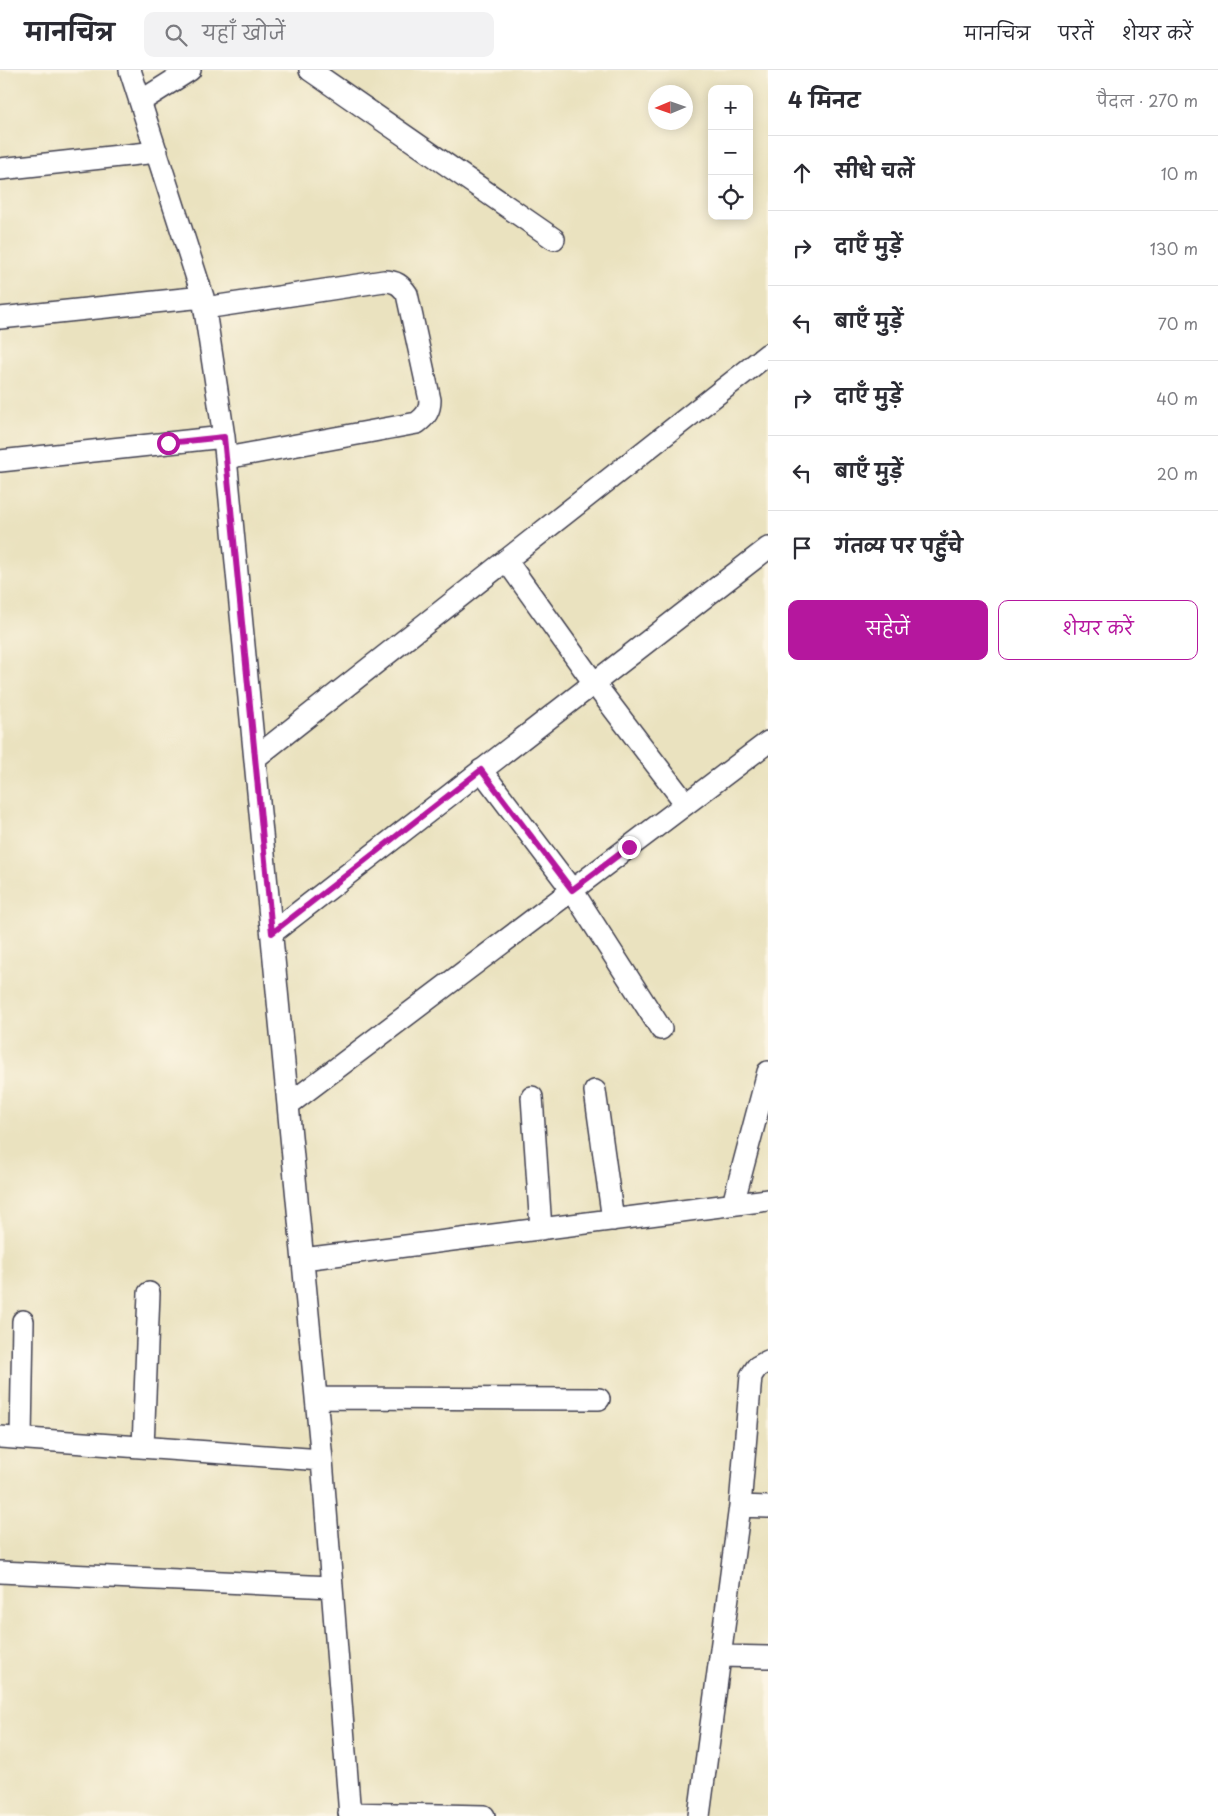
<!DOCTYPE html>
<html lang="hi">
<meta charset="utf-8">
<style>
:root{--surface:#fff;--page:#f2f2f3;--text:#2b2b33;--muted:#7c7c81;--line:#e1e1e2;--accent:#b5179e}
body{margin:0;font-family:"Playpen Sans","Playpen Sans Deva",sans-serif;background:var(--page);color:var(--text)}
.controls{position:absolute;right:15px;top:15px;display:grid;overflow:hidden;border-radius:10px;box-shadow:0 2px 12px #0003}
.controls button{width:45px;height:45px;display:grid;place-items:center;padding:0;border:0;border-bottom:1px solid var(--line);background:var(--surface);color:var(--text);font:25px sans-serif}
.compass{position:absolute;left:648px;top:15px;width:45px;height:45px;border-radius:50%;background:var(--surface);box-shadow:0 2px 12px #0003;rotate:268deg}
.stop{position:absolute;width:15px;height:15px;margin:-11px;border:4px solid #b5179e;border-radius:50%;background:#fff}
.stop.end{background:#b5179e;border-color:#fff;box-shadow:0 1px 5px #0008}
.list{margin:0;padding:0;list-style:none}
h2{display:flex;justify-content:space-between;align-items:center;height:65px;margin:0;padding:0 20px;font-size:21px}
h2 small{font-size:16px;font-weight:400;color:var(--muted)}
.list li{display:grid;grid-template-columns:32px 1fr auto;gap:15px;align-items:center;box-sizing:border-box;height:75px;padding:0 20px;border-top:1px solid var(--line)}
.list b{display:block;font-size:19px;white-space:nowrap}
.list em{font-size:16px;font-style:normal;color:var(--muted)}
.actions{display:flex;gap:10px;padding:15px 20px}
.actions a{flex:1;padding:11px 0;border:1px solid var(--accent);border-radius:10px;text-align:center;font-size:18px;color:var(--accent)}
.actions .main{background:var(--accent);color:#fff}
.icon{flex:none;width:28px;height:28px;fill:none;stroke:currentColor;stroke-width:2;stroke-linecap:round;stroke-linejoin:round}
.map{position:relative;flex:none;width:768px;height:1746px;overflow:hidden}
header{display:flex;align-items:center;gap:30px;box-sizing:border-box;height:70px;padding:0 25px;background:var(--surface);border-bottom:1px solid var(--line)}
header strong{font-size:24px}
nav{display:flex;gap:28px;margin-inline-start:auto;font-size:18px}
.search{width:350px;height:45px;background:var(--page);display:flex;align-items:center;gap:12px;box-sizing:border-box;padding:0 18px;border-radius:10px;color:var(--muted);font-size:19px}
main{display:flex}
aside{flex:1;background:var(--surface)}
.map>svg:first-child{display:block}
.lines{fill:none;stroke-linecap:round;stroke-linejoin:round}
.minor-casing{stroke:#403f4f;stroke-width:24}
.minor{stroke:#fff;stroke-width:21}
.route{stroke:#b5179e;stroke-width:6}
</style>
<header>
<strong>मानचित्र</strong>
<div class="search"><svg class="icon" aria-label="search" viewBox="0 0 24 24"><circle cx="10" cy="10" r="6"/><path d="M15 15l6 6"/></svg>यहाँ खोजें</div>
<nav><a>मानचित्र</a><a>परतें</a><a>शेयर करें</a></nav>
</header>
<main>
<div class="map">
<svg width="768" height="1746" viewBox="0 0 768 1746">
<rect width="100%" height="100%" fill="#fcf5e5"/>
<filter id="ink" filterUnits="userSpaceOnUse"><feTurbulence type="fractalNoise" baseFrequency=".02" numOctaves="2"/><feDisplacementMap in="SourceGraphic" scale="10" xChannelSelector="R" yChannelSelector="G"/><feConvolveMatrix kernelMatrix="1 2 1 2 8 2 1 2 1" color-interpolation-filters="sRGB"/></filter>
<filter id="wash" filterUnits="userSpaceOnUse"><feTurbulence type="fractalNoise" baseFrequency=".0096" numOctaves="4" result="noise"/><feDisplacementMap in="SourceGraphic" scale="20" xChannelSelector="R" yChannelSelector="G"/><feGaussianBlur stdDeviation="1.12" result="paint"/><feColorMatrix in="noise" values="0 0 0 0 0 0 0 0 0 0 0 0 0 0 0 0 0 1.4 0 .05"/><feComposite in="paint" operator="in"/></filter>
<g filter="url(#wash)">
<rect width="100%" height="100%" fill="#eae2bf"/>
</g>
<g filter="url(#ink)">
<g class="lines">
<!-- minor casing -->
<g class="minor-casing">
<path id="minor" d="M130,0L203,227L224,367L322,1390L350,1746
M310,0L554,169
M141,31L190,0
M0,99L157,82
M205,238L384,211C396,211 401,215 407,224L430,330C430,341 426,346 417,353L226,388
M0,248L203,227
M0,391L224,367
M506,490L594,613L686,734
M255,688L768,284
M481,700L572,820L661,959
M272,863L768,478
M595,1021L613,1150
M532,1027L541,1159
M288,1035L768,672
M733,1134L768,1002
M303,1189L768,1130
M316,1328L599,1329
M0,1367L322,1390
M21,1368L23,1251
M143,1377L149,1223
M740,1436L768,1437
M0,1502L332,1517
M720,1586L768,1587
M349,1743L484,1746
M699,1746L740,1436L751,1306L757,1297L768,1291"/>
</g>
<!-- minor -->
<use href="#minor" class="minor"/>
</g>
</g>
<g class="lines" filter="url(#ink)">
<!-- route -->
<path class="route" d="M168,373L224,367L272,863L481,700L572,820L629,777"/>
</g>
</svg>
<div class="controls">
<button>+</button>
<button>−</button>
<button><svg class="icon" aria-label="locate" viewBox="0 0 24 24"><circle cx="12" cy="12" r="6"/><path d="M12 2v4M12 18v4M2 12h4M18 12h4"/></svg></button>
</div>
<svg class="compass" viewBox="-18 -18 36 36"><path d="M0-13l5 13h-10z" fill="#e53935"/><path d="M0 13l5-13h-10z" fill="#7c7c81"/></svg>
<div class="stop" style="left:168px;top:373px"></div>
<div class="stop end" style="left:629px;top:777px"></div>
</div>
<aside>
<h2>4 मिनट<small>पैदल · 270 m</small></h2>
<ul class="list">
<li><svg class="icon" aria-label="ahead" viewBox="0 0 24 24"><path d="M12 20V5M6 11l6-6 6 6"/></svg><div><b>सीधे चलें</b></div><em>10 m</em></li>
<li><svg class="icon" aria-label="right" viewBox="0 0 24 24"><path d="M7 20v-9h11M14 6l5 5-5 5"/></svg><div><b>दाएँ मुड़ें</b></div><em>130 m</em></li>
<li><svg class="icon" aria-label="left" viewBox="0 0 24 24"><path d="M17 20v-9H6M10 6l-5 5 5 5"/></svg><div><b>बाएँ मुड़ें</b></div><em>70 m</em></li>
<li><svg class="icon" aria-label="right" viewBox="0 0 24 24"><path d="M7 20v-9h11M14 6l5 5-5 5"/></svg><div><b>दाएँ मुड़ें</b></div><em>40 m</em></li>
<li><svg class="icon" aria-label="left" viewBox="0 0 24 24"><path d="M17 20v-9H6M10 6l-5 5 5 5"/></svg><div><b>बाएँ मुड़ें</b></div><em>20 m</em></li>
<li><svg class="icon" aria-label="arrive" viewBox="0 0 24 24"><path d="M6 21V4h12l-3 4 3 4H6"/></svg><div><b>गंतव्य पर पहुँचे</b></div></li>
</ul>
<div class="actions"><a class="main">सहेजें</a><a>शेयर करें</a></div>
</aside>
</main>
